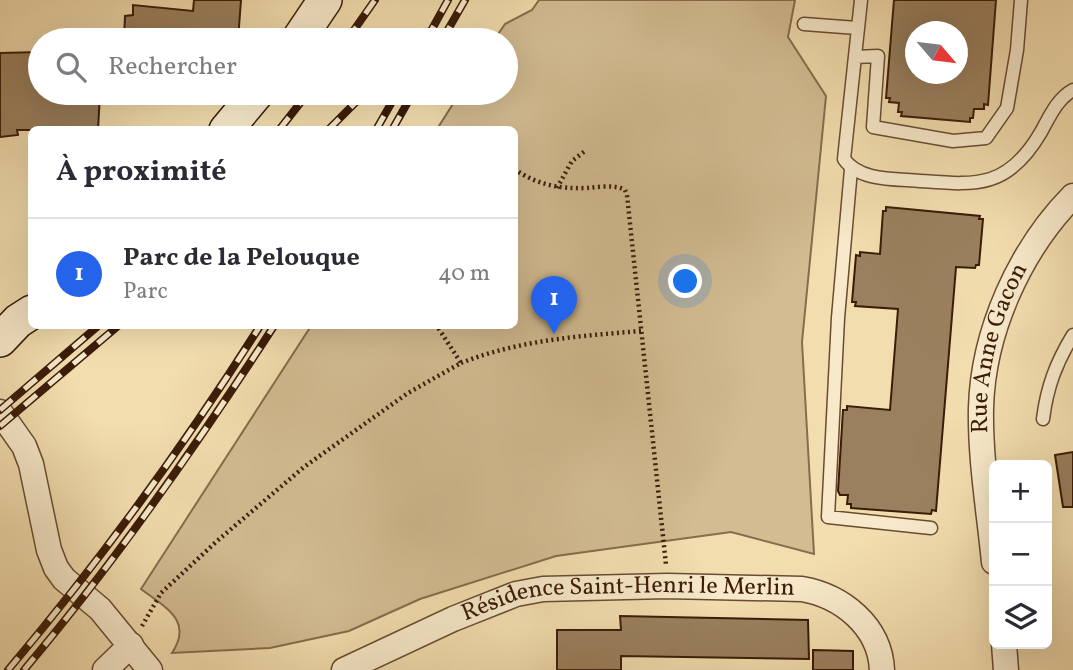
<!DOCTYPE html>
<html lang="fr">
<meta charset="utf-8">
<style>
:root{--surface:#fff;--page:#f2f2f3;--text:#2b2b33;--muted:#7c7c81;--line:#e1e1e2;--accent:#2563eb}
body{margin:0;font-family:Vollkorn,serif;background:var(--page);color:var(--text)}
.controls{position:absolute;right:21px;bottom:21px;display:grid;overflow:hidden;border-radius:10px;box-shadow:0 7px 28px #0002}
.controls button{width:63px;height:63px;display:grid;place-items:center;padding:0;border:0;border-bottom:2px solid var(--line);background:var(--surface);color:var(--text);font:35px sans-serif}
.compass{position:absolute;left:905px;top:21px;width:63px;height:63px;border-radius:50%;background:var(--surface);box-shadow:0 7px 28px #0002;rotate:118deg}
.you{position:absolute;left:686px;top:282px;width:24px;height:24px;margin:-18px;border:5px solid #fff;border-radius:50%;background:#1a73e8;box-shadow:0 0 0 10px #1a73e833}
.badge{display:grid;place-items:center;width:46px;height:46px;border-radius:50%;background:var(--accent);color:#fff;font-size:23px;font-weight:700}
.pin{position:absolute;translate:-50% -58px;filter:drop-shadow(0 2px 4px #0008)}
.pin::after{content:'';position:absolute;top:37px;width:24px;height:21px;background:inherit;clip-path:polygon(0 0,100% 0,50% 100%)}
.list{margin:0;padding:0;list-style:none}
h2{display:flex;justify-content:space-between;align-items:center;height:91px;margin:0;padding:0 28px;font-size:30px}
h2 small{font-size:23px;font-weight:400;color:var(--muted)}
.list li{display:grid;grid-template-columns:46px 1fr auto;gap:21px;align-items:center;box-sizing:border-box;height:112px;padding:0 28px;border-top:2px solid var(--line)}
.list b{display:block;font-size:26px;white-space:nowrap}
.list p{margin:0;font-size:23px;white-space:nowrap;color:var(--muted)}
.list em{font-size:23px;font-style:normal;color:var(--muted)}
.icon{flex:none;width:38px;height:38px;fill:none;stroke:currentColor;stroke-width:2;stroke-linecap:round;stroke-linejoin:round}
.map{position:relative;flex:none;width:1073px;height:670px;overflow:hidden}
.search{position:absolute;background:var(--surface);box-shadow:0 7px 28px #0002;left:28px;top:28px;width:490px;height:77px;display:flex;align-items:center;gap:18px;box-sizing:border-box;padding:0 24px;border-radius:38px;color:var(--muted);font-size:26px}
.panel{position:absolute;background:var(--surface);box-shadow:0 7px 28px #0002;left:28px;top:126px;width:490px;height:203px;border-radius:10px}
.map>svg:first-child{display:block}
.green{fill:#d3bc92;stroke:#876c4d;stroke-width:2}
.building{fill:#9a805e;stroke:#3b1c08;stroke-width:2;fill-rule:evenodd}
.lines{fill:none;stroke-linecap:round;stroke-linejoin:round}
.lane-casing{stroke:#694c32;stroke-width:15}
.street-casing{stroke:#694c32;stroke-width:27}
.secondary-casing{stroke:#3b1c08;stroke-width:36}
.path{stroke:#3b1c08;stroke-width:4.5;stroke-dasharray:2 3.5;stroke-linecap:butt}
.lane{stroke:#f7e9ca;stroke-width:12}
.street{stroke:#f7e9ca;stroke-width:24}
.secondary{stroke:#f7e9ca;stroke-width:33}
.rail-casing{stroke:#3b1c08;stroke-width:8}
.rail{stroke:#f7e9ca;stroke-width:5;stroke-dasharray:16;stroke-linecap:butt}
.labels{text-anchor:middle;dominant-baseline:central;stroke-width:7;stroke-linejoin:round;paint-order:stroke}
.street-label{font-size:24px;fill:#3b1c08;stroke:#f7e9ca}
</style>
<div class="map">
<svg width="1073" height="670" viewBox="0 0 1073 670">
<rect width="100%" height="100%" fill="#f2ddae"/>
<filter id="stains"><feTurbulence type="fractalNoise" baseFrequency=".00286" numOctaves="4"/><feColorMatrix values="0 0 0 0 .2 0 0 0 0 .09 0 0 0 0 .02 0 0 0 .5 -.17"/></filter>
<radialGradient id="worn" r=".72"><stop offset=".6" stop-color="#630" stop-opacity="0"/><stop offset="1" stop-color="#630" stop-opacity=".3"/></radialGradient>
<!-- green -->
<path class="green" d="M539,0H795L788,37L826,96L802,342L814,554L731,532L556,556L420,599L349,631L270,648L172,653C194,620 164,607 141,589L311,326H514V130L437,129L460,93H506V40H494L505,24L532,10Z"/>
<!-- building -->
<path class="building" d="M194,0H241L238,40H124L125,16L133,15V5L193,11Z
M894,0H996L988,105L984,104V109H974L973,118H970V122L901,116L902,112H898L899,103L889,102L890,98H886ZM915,32H957V74H915Z
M40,52V93H100L98,130H17L18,135L0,137V53Z
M886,207L980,216L979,219H983L979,265H976L975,268L956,267L936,511L932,510L931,514L851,508V504H847L848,495H840L838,491L843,410H847V406L890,410L898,309L855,306L856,302H852L856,255L860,256V252L880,254L883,211H886Z
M1073,452V507H1063L1055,455Z
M620,616L808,620L809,659L621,656V670H557V630H621Z
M813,650L853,651V670H813Z"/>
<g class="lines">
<!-- lane casing -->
<g class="lane-casing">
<path id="lane" d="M861,0L844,159C857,178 885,179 907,180C970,184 1005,194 1041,132C1050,116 1057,99 1073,90
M804,24L857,28
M855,57L878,56L873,127L953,141L986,138L1007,108L1017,50L1021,0
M851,169L838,318L828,517L931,528
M1043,419C1047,387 1056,363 1073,335"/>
</g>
<!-- street casing -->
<g class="street-casing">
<g id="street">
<path d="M0,412L24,446L31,464L49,550L56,568L64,579L100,609L150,670"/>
<path id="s1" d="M994,562C989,511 980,459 981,408C983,331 1020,250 1073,196"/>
<path d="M1004,644L1006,670"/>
<path d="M105,670L131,645"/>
<path id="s2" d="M344,670L453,619L516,594L543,589L667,586L802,589C842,596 880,626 882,670"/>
</g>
</g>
<!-- secondary casing -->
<g class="secondary-casing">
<path id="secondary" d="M298,40L325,0
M226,130L257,93
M0,340L18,321L32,312"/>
</g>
<!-- path -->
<path class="path" d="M514,169C538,185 559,189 587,188C599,187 614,184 625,190L627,195L666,565
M557,188L572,161L585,151
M461,363C519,340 579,336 641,331
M142,626L161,593L217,541L304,467L408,393L461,363L437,326"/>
<!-- lane -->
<use href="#lane" class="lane"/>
<!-- street -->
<use href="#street" class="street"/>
<!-- secondary -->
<use href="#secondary" class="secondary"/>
<!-- rail casing -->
<g class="rail-casing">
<path id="rail" d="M347,40L375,0
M426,40L448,0
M442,40L465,0
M279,130L308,93
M328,130L365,93
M376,130L397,93
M392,130L413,93
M0,410L98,326
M0,426L118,326
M8,670C100,561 184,446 260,326
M24,670C116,561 197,445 274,326"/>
</g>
<!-- rail -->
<use href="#rail" class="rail"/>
</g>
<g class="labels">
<!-- street labels -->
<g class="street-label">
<text stroke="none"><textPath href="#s1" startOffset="217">Rue Anne Gacon</textPath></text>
<text stroke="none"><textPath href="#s2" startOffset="299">Résidence Saint-Henri le Merlin</textPath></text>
</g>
</g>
<rect width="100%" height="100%" filter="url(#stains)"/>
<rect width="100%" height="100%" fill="url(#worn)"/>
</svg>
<div class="controls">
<button>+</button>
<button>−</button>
<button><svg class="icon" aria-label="layers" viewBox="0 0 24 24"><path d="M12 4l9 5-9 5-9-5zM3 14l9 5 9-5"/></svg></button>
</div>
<svg class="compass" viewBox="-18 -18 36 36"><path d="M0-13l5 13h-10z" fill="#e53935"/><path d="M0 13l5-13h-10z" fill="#7c7c81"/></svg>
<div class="you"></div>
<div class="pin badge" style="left:554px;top:334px">1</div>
<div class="search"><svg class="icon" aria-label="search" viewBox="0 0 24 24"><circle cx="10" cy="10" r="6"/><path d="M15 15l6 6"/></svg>Rechercher</div>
<section class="panel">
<h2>À proximité<small></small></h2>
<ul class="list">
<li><span class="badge">1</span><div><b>Parc de la Pelouque</b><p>Parc</p></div><em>40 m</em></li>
</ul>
</section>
</div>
